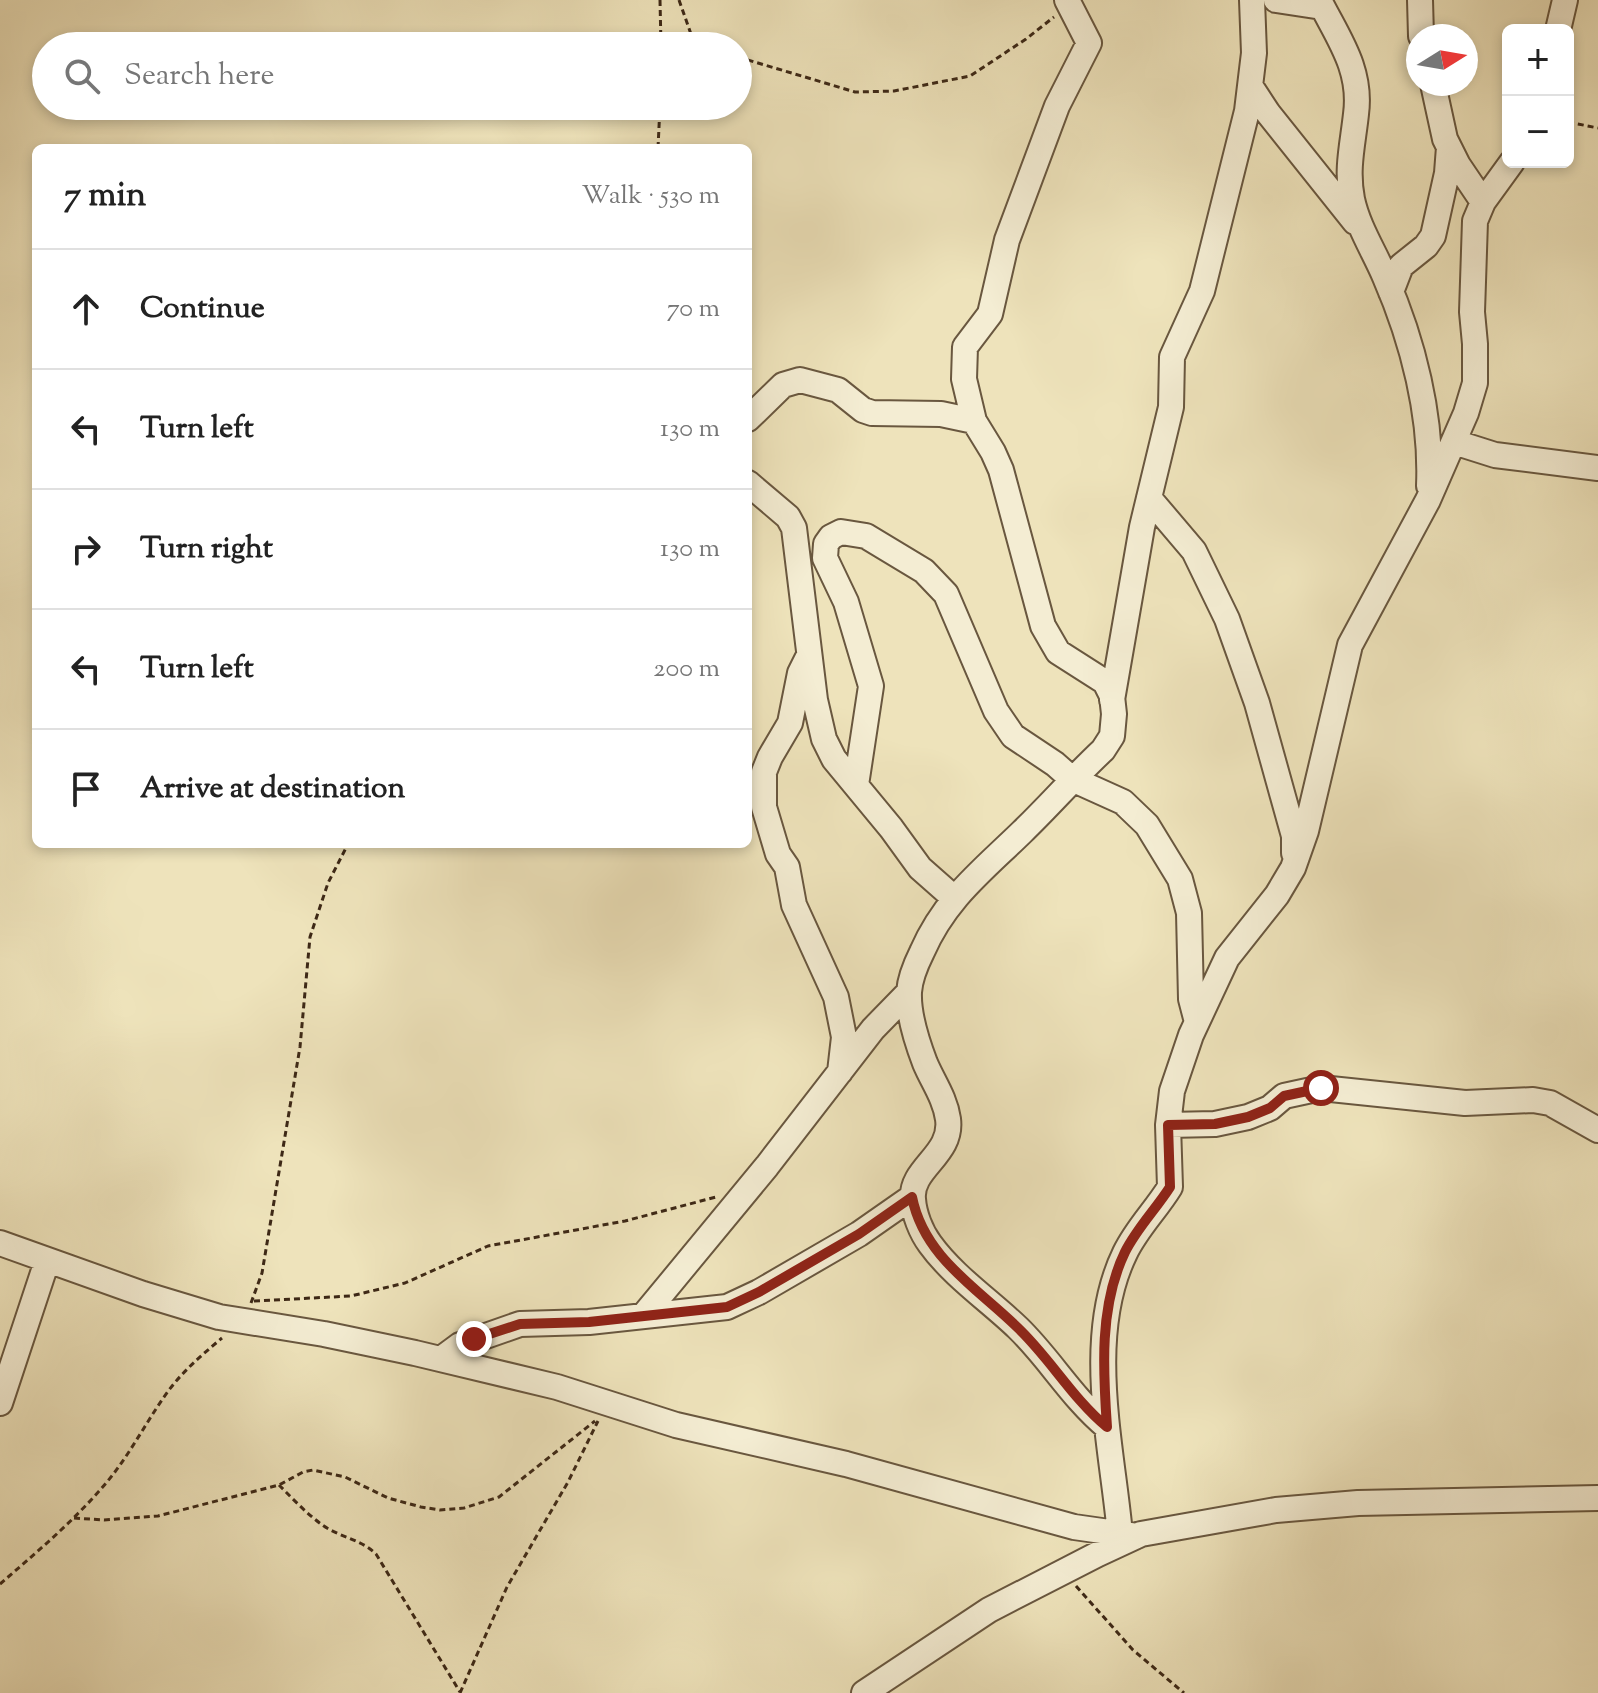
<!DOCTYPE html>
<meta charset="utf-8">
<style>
:root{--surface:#fff;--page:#f2f2f2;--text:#222;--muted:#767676;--line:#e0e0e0}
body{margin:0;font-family:"Sorts Mill Goudy",serif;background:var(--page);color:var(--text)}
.controls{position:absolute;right:24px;top:24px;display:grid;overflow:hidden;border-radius:12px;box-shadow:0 4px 12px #0003}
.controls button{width:72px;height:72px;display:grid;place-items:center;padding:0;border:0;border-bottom:2px solid var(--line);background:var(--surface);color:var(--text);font:40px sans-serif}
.compass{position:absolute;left:1406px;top:24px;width:72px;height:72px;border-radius:50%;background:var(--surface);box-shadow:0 4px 12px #0003;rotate:79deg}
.stop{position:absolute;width:24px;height:24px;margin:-18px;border:6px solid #8f2418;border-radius:50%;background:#fff}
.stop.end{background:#8f2418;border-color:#fff;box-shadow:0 2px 8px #0008}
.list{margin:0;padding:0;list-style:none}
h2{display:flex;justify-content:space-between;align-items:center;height:104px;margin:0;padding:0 32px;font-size:34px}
h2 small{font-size:26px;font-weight:400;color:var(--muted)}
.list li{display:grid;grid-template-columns:52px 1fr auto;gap:24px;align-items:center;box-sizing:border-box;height:120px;padding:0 32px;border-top:2px solid var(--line)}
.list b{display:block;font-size:30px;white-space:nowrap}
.list em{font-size:26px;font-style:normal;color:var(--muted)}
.icon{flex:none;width:44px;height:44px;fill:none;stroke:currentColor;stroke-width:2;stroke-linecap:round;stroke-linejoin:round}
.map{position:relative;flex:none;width:1598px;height:1693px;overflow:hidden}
.search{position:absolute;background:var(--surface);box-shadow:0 4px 12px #0003;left:32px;top:32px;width:720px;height:88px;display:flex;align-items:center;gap:20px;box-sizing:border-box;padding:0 28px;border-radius:44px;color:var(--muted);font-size:30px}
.panel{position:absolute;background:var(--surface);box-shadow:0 4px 12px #0003;left:32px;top:144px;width:720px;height:704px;border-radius:12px}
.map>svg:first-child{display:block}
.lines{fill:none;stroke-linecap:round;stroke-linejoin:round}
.minor-casing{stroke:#69573f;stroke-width:28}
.path{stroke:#3d2816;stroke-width:3;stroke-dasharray:6 4;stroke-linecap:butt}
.minor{stroke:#f4edd3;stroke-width:24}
.route{stroke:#8f2418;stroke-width:10}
</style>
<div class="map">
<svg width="1598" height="1693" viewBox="0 0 1598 1693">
<rect width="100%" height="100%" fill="#eee3bb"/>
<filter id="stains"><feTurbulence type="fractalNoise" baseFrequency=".0025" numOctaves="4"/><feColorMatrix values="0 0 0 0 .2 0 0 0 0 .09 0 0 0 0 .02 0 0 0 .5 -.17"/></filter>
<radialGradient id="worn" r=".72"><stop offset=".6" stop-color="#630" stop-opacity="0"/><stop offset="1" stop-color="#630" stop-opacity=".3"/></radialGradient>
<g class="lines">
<!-- minor casing -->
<g class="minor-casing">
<path id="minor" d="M1067,0L1089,43L1057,106L1007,240L990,314L965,347L964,379L974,421L993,452L1001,470L1043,626L1058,652L1105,682L1112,696L1114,714L1112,736L1103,750C1075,776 1050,805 1022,832C982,871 945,899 922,952C916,964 910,978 909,992C908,1014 917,1042 925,1063C933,1082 945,1098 948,1119C953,1155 910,1168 913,1199C914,1214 921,1232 930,1244C953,1276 990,1301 1018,1328C1050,1359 1072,1398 1107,1427
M1276,0L1322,7
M1319,0C1338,38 1362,69 1356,114C1353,143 1346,169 1352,199C1358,227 1374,251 1385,277C1413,341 1432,416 1429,486
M1420,0L1421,36
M1558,30L1565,0
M1433,84L1445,139L1458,165L1483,202
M1251,87L1268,113L1355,222
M1391,292L1401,266L1426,246L1433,236L1447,173L1449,147
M748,419L783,385L800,380L838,390L863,410L872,413L941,414L974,421
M1454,442L1495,455L1598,468
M748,483L788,517L794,528L815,700L824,739L834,759L891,828L920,868L954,898
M1149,498L1194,551L1227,619L1257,703L1294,836V853
M807,659L800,673L790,723L770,757L764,772V807L778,854L787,867L794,905L836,997L844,1037L840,1072
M1112,700L1142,527L1171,407L1172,357L1202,291L1247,111L1254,53L1252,0
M856,785L871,686L846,602L825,558L826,544L831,537L841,532L866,536L924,571L946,594L996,711L1013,736L1055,764L1072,779L1123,802L1147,825L1180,879L1189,913L1191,999L1197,1022
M1168,1125L1215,1124L1248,1117L1270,1108L1284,1096L1321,1088L1465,1103L1533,1100L1550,1103L1598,1130
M0,1243L143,1294L219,1317L324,1334L415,1353L557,1387L676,1425L846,1464L1074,1527L1137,1536
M644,1315L767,1166L873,1029L909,992
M441,1359L460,1345L520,1324L589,1322L727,1307L759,1292L859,1234L912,1197
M0,1403L47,1261
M1120,1534C1112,1446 1084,1337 1125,1253C1137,1228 1156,1210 1170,1187L1168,1125L1172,1091L1191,1035L1227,958L1277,895L1293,868L1306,831L1350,645L1428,500L1466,413L1475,383V344L1472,312L1475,221L1483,202L1512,162
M864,1693L989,1610L1098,1554L1141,1534L1276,1510L1358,1503L1598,1498"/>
</g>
<!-- path -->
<path class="path" d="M660,0L661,46
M679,0L692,37L701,46
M738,57L855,92L894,91L970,76L1026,39L1054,17
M1568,122L1598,128
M658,148L660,106
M254,1301L351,1296L405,1283L488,1246L625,1221L716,1197
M251,1303L262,1273L300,1047L310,937L328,883L348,844
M279,1485C292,1498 306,1513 321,1524C338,1537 361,1539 376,1554L460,1692
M74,1518L104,1520L158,1516L279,1485L303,1472L313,1470L345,1477L388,1498L421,1507L440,1510L464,1508L499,1497L595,1421
M0,1584C37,1552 75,1520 107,1482C131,1453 147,1420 169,1390C184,1370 203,1354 222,1338
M1076,1586L1133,1650L1184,1693
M460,1693L507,1587L568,1482L598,1421"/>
<!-- minor -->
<use href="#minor" class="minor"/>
</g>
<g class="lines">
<!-- route -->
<path class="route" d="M474,1339L520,1324L589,1322L727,1307L759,1292L859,1234L912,1197C924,1257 976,1287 1017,1327C1050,1358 1072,1398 1107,1427C1103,1370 1099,1306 1125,1252C1137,1228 1156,1209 1170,1187L1168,1125L1215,1124L1248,1117L1270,1108L1284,1096L1321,1088"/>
</g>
<rect width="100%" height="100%" filter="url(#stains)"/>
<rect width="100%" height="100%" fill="url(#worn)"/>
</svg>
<div class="controls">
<button>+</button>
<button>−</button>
</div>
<svg class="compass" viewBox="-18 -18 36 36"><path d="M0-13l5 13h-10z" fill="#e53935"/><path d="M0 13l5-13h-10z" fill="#767676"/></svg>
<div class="stop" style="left:1321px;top:1088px"></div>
<div class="stop end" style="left:474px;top:1339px"></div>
<div class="search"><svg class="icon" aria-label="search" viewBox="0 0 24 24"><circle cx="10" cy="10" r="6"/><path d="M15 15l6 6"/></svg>Search here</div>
<section class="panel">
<h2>7 min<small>Walk · 530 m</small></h2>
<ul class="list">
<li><svg class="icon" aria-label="ahead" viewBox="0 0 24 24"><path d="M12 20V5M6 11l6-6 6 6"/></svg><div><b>Continue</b></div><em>70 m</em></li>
<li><svg class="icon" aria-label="left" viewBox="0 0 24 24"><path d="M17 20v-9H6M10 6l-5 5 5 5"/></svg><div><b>Turn left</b></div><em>130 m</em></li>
<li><svg class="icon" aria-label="right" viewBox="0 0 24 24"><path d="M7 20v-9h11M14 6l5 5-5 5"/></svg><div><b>Turn right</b></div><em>130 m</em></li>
<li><svg class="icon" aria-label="left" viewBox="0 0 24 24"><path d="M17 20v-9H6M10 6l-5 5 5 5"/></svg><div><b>Turn left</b></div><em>200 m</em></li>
<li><svg class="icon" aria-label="arrive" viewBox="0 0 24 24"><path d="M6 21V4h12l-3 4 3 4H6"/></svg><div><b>Arrive at destination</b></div></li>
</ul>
</section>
</div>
